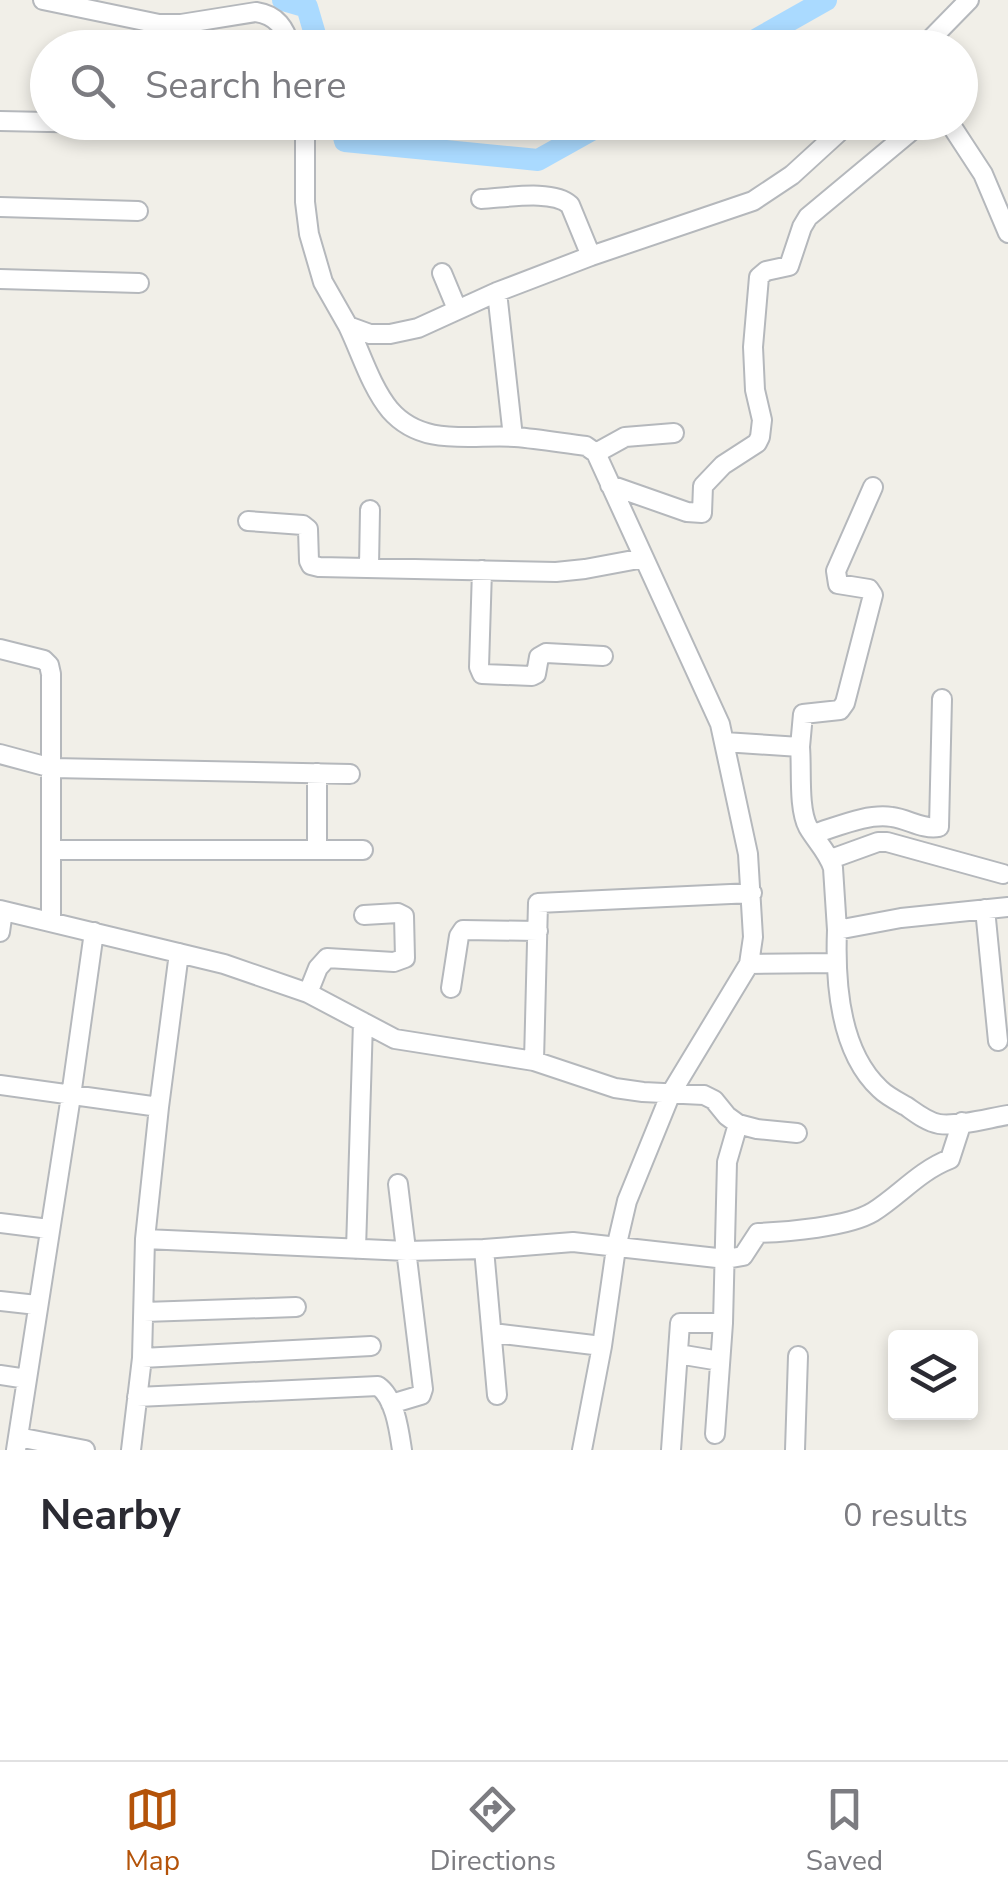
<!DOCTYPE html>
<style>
:root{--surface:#fff;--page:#f2f2f3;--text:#2b2b33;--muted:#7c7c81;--line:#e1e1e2;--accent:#b45309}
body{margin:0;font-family:"Nunito Sans",sans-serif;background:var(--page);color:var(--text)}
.controls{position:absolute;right:30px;bottom:30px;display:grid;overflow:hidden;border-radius:10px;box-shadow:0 5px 15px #0003}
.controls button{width:90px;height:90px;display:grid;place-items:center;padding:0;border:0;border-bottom:2px solid var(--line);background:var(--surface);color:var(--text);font:50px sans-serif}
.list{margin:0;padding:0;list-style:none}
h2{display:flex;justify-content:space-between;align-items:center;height:130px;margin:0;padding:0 40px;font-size:42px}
h2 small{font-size:32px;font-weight:400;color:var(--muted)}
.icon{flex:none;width:55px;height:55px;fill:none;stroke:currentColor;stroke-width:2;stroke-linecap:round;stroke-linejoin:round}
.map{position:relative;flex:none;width:1008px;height:1450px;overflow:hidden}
.search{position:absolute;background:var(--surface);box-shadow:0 5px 15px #0003;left:30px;right:30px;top:30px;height:110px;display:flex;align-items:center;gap:25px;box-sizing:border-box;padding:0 35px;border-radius:55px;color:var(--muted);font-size:38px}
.sheet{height:310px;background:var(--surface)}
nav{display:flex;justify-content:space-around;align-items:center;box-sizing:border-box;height:140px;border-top:2px solid var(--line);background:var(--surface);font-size:28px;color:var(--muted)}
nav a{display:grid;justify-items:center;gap:5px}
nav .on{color:var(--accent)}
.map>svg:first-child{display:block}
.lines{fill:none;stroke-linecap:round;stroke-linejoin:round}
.river{stroke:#aadaff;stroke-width:22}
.minor-casing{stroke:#b5b8bc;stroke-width:22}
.minor{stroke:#fff;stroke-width:18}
</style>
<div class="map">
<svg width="1008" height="1450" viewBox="0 0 1008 1450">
<rect width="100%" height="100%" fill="#f1efe8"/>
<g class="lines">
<!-- river -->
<path class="river" d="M283,0L307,7L319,48
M741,48L826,0
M340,122L345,141L538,160L606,122"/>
<!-- minor casing -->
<g class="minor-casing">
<path id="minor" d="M43,0L159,24H181L256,12C277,15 285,28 291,48
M922,48L969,0
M0,121L48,122
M50,122L306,129
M305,122V202L309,234L323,282L348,326L370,334H390L418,328L497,292L591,256L753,201L792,175L850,122
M949,122L983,174L1008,233
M481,199C505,198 553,189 570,205L591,256
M0,207L138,211
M442,273L457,309
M0,279L139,283
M497,292L513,437
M348,326C361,353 371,387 390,410C423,448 472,434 515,437C539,439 562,443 586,446L596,453L720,724L748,854L753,937L749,964L671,1093L627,1201L616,1248L602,1346L582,1450
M596,453L625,437L674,433
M610,485L687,512L702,513L703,486L723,465L757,443L760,437L762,420L755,390L753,347L759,277L766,271L789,266L802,227L808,217L922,122
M248,521L303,525L308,529L309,561L311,565L319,567L556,572L585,569L644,558
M369,566L370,510
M482,570L479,667L482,674L532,676L536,674L539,657L546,653L603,656
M0,649L44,660L49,665L51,674V922
M724,742L800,747C802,769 798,808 808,827C816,841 828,852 833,868L837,930
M800,747L803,714L840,710L845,703L873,595L869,589L838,584L836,571L873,487
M0,754L52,768L350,774
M317,773V849
M813,834C837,827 867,813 892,817C908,819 923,830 939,827L942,699
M53,850H363
M831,859L878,842H887L1003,874
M1008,907L901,918L837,930C835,981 839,1051 880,1089C887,1096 897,1101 906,1106C916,1113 927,1122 939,1124C958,1127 989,1118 1008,1115
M985,909L998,1041
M0,910L224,964L308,993L395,1039L534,1061L615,1088L643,1092L704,1095L714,1100L727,1116L738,1124L757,1129L797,1133
M0,932L3,911
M749,964L836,963
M451,988L459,936L463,930L538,931
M308,993L318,968L327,958L394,962L405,958L404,916L398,913L364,915
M534,1061L538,903L752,893
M0,1085L159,1107
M0,1223L49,1229
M145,1239L407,1251L484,1249L573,1242L726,1259L743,1256L758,1233C787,1232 848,1227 873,1212C900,1195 919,1171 950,1159L962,1122
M356,1249L363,1022
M484,1249L497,1395
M0,1301L37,1305
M144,1312L296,1307
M493,1333L602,1346
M678,1354L720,1361
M142,1358L371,1346
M0,1375L27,1379
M137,1397L378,1386C395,1398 399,1430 402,1450
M391,1404L421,1395L423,1389L398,1184
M715,1434L723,1323L727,1162L738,1124
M18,1437L85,1450
M16,1450L71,1096L94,932
M131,1450L142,1358L145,1239L159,1107L179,953
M671,1450L680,1323H723
M795,1450L798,1356"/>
</g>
<!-- minor -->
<use href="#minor" class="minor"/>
</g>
</svg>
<div class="controls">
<button><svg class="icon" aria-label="layers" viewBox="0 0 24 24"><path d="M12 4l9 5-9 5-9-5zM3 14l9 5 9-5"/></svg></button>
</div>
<div class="search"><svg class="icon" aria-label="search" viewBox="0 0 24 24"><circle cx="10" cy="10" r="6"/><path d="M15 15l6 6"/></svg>Search here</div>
</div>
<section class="sheet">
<h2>Nearby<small>0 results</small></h2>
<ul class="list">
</ul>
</section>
<nav>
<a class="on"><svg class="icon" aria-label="map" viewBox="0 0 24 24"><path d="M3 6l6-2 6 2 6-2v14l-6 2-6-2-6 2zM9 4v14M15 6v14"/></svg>Map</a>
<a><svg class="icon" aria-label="directions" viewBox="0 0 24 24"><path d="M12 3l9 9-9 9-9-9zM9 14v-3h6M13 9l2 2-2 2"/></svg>Directions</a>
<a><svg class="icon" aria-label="saved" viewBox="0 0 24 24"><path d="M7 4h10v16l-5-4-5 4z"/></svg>Saved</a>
</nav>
